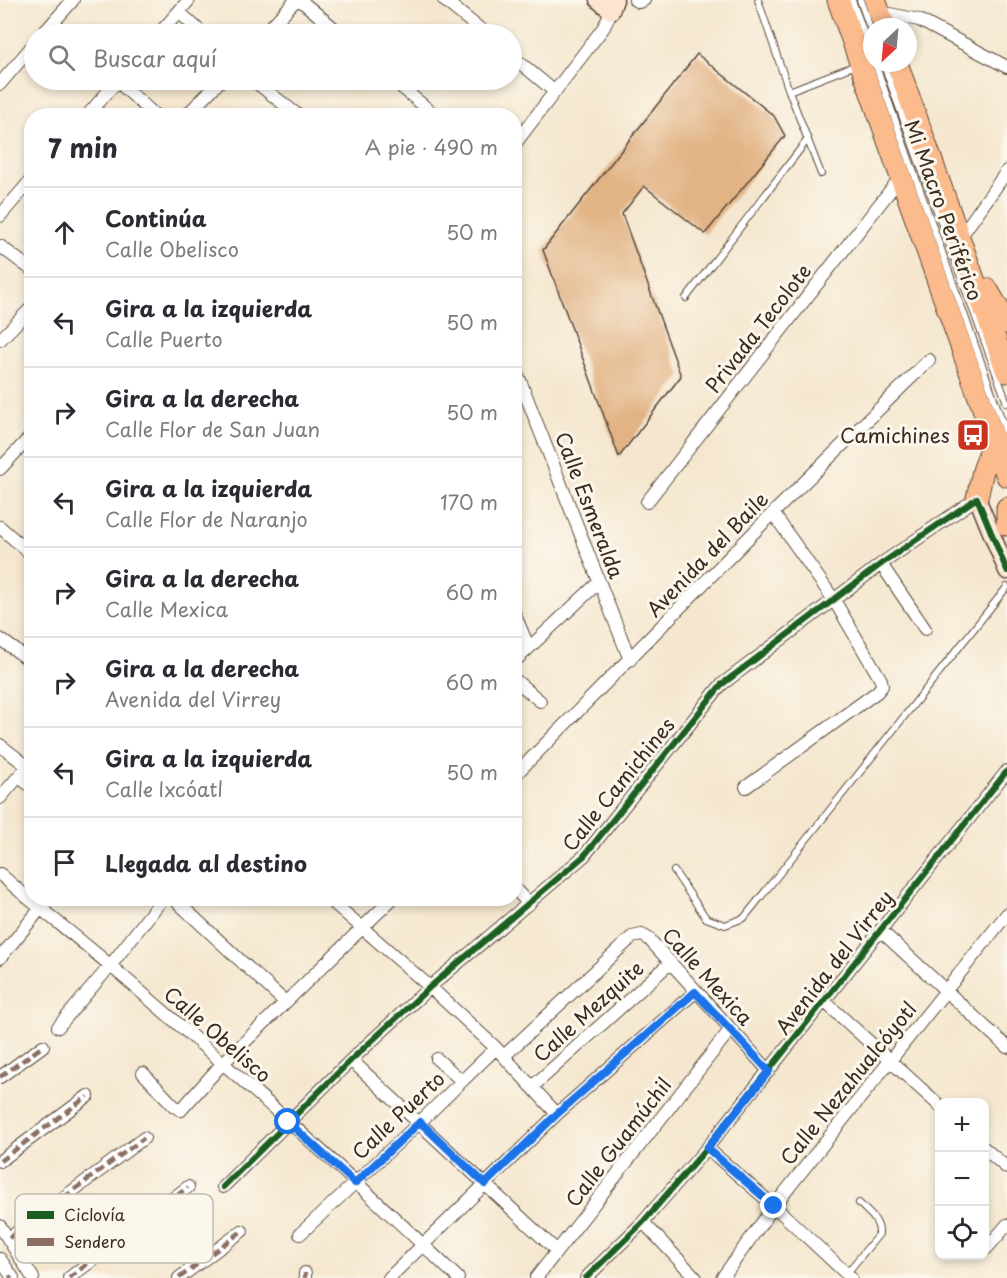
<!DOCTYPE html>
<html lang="es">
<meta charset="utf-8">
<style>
:root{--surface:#fff;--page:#f7f7f7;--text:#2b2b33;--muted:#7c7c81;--line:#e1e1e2}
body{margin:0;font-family:"Playpen Sans",sans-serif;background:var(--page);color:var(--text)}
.controls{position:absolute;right:18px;bottom:18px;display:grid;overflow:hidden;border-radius:12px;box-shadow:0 3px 9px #0003}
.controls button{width:54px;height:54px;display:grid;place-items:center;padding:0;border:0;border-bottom:2px solid var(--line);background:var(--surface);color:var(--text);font:30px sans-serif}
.compass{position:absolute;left:863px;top:18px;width:54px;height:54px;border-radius:50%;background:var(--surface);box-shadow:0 3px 9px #0003;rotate:206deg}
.stop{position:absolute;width:18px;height:18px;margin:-14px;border:4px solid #1a73e8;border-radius:50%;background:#fff}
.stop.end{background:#1a73e8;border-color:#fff;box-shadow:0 2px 6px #0008}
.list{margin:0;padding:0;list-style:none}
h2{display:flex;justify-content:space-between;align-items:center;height:78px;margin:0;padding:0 24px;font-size:26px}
h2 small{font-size:20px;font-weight:400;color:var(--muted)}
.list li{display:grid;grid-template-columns:39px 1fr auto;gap:18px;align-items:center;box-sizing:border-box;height:90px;padding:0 24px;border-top:2px solid var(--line)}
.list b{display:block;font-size:22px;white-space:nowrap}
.list p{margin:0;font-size:20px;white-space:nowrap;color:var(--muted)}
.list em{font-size:20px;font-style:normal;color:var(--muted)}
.icon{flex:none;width:33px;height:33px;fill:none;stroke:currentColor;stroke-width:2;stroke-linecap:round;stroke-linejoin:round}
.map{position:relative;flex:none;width:1007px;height:1278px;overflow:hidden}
.search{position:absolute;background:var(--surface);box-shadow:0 3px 9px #0003;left:24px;top:24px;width:498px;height:66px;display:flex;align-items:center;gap:15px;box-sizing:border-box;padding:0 21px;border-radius:33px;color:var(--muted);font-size:22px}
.panel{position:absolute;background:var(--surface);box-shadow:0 3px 9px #0003;left:24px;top:108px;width:498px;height:798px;border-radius:24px}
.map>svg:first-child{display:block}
.building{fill:#e2b485}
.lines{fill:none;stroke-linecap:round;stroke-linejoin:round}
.lane-casing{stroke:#574639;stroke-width:8}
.street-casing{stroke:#574639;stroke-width:14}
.secondary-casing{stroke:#574639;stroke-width:19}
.highway-casing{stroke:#574639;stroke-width:23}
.lane{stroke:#fff;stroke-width:6}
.street{stroke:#fff;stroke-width:12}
.secondary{stroke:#fde4d1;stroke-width:16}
.highway{stroke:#fbbb8c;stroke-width:21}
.quiet{stroke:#8d6e63;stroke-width:4.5;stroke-dasharray:9 4.5;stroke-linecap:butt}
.cycleway-casing{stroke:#fbf7ec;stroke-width:10}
.cycleway{stroke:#1b5e20;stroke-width:6}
.route{stroke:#1a73e8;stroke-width:8}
.labels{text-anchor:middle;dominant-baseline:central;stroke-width:6;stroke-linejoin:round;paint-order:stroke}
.street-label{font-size:20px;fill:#3b2a1e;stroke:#fbf7ec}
.poi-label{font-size:20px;fill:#3b2a1e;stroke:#fbf7ec;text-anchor:end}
.key{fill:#fbf7ec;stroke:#c1baae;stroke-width:1.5}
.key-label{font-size:16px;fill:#3b2a1e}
</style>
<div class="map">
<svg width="1007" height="1278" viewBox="0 0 1007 1278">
<rect width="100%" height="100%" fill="#fbf7ec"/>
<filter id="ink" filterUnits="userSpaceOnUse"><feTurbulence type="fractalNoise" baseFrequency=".0167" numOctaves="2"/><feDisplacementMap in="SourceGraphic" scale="12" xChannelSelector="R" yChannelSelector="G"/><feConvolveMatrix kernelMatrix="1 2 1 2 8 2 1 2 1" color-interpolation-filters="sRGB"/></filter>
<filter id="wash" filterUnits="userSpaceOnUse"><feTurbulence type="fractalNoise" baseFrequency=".008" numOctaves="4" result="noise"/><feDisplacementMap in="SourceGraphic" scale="24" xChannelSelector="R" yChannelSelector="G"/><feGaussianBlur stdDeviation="1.35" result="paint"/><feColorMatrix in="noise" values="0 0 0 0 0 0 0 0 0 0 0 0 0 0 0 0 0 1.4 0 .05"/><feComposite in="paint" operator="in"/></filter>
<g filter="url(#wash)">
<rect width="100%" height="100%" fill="#f5e7cf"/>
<g id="blocks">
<!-- building -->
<path class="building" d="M697,54L774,116L785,136L705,234L644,186L622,214L681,376L619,457L543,250Z"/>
</g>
</g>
<g filter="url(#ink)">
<use href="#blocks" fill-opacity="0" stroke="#574639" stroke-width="1.5"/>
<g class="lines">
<!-- lane casing -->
<g class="lane-casing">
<path id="lane" d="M758,0L789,91
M852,0L872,55
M860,0L872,34
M875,63L1007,435
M883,63L1007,403
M821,174L789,91L856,65
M686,298L808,139
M674,871L706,918L725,925L744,918L1007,587
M847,1273L879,1234C880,1220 868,1213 859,1203"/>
</g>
<!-- street casing -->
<g class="street-casing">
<path id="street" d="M300,0L341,34
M444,0L486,34
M635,0L639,2L644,0
M881,9L880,12L919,20L1007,67
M179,12L203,34
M43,34L73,0
M159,34L189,0
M264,34L296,0
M512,56L555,92
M253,80L299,116
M393,80L436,116
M117,81L156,116
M0,84L34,44
M87,116L118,80
M186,116L221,80
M514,145L604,27L611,11
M0,216L32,179
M959,239L1007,171
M0,246L32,270
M0,340L32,307
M514,365L630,660
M0,469L32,435
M647,502L900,178
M0,527L32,555
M881,564L925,629
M514,613L529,648
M0,639L32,662
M514,662L599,582
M514,679L540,701
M0,745L27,766
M514,776L773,513L929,360
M19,777L32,787
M746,787L877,692L882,686L881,680L834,600L773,513
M0,798L32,761
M0,874C37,907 76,936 112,967C230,1068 346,1171 458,1278
M514,888L529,904
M173,898L285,1002
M328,898L430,987L496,1048L557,1114
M880,930L1007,1047
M0,958L49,898
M824,1001L940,1106
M58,1027L110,966L163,898
M504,1056L632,937L642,935L649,939L769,1071
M437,1059L462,1081
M351,1060L557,1251
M143,1073L174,1106L181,1110L222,1064L393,898
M0,1077L43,1046
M532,1087L670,963
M707,1148L774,1206L851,1278
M984,1148L1007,1168
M0,1161L88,1096
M223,1187L351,1060L430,987L584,856L721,685L881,564L977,498
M643,1222L696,1278
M0,1226L33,1278
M300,1234L420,1122L496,1048
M9,1238L144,1138
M987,1248L1007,1225
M0,1259L13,1278
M69,1278L188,1187
M179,1278L242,1231
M305,1278V1273
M389,1278L557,1114L695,992
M536,1278L730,1030
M586,1278L643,1222L707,1148L1007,771
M722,1278L774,1206L1007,914"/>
</g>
<!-- secondary casing -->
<g class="secondary-casing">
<path id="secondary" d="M598,0L611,11L615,0
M977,498L1007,571"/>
</g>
<!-- highway casing -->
<g class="highway-casing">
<path id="highway" d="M838,0L1007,476
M875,0L885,27
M897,63L1007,372
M987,289L1007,323
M977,498L983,471L994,440
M1007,508V525"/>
</g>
<!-- lane -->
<use href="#lane" class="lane"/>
<!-- street -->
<use href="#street" class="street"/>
<!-- secondary -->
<use href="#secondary" class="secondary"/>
<!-- highway -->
<use href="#highway" class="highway"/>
<!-- quiet -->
<path class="quiet" d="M0,1077L43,1046
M0,1161L88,1096
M9,1238L144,1138
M9,1278L12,1276
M69,1278L188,1187
M179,1278L242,1231
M305,1278V1273"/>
<!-- cycleway casing -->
<g class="cycleway-casing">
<path id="cycleway" d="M223,1187L351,1060L430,987L584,856L721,685L881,564L977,498L1007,571
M586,1278L643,1222L707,1148L1007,771"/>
</g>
<!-- cycleway -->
<use href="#cycleway" class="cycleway"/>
</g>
</g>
<g class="lines" filter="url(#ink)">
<!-- route -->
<path class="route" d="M288,1122L355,1183L420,1122L485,1184L557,1114L695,992L769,1071L707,1148L774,1206"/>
</g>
<!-- icons -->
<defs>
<g id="bus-square" transform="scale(1.725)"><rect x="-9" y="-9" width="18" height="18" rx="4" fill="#c8321e" stroke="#fbf7ec"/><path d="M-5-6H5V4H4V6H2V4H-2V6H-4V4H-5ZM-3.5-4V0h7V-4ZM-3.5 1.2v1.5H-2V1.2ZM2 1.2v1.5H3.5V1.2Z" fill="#fff"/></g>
</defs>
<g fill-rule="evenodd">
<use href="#bus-square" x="973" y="435"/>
</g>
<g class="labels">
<!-- street labels -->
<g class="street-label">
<text transform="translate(944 210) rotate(70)">Mi Macro Periférico</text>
<text transform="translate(758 328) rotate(-52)">Privada Tecolote</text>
<text transform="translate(590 505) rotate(69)">Calle Esmeralda</text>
<text transform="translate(707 554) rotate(-46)">Avenida del Baile</text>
<text transform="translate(618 784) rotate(-51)">Calle Camichines</text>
<text transform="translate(834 962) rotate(-52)">Avenida del Virrey</text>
<text transform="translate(708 976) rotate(48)">Calle Mexica</text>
<text transform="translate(588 1011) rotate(-42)">Calle Mezquite</text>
<text transform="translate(218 1034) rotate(41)">Calle Obelisco</text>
<text transform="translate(848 1083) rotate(-51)">Calle Nezahualcóyotl</text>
<text transform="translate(398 1115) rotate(-43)">Calle Puerto</text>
<text transform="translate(618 1142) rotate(-52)">Calle Guamúchil</text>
</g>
<!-- poi labels -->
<g class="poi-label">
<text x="950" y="435">Camichines</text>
</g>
</g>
<!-- legend -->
<rect x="15" y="1194" width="198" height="69" rx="9" class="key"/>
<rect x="27" y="1211" width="27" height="8" fill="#1b5e20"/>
<rect x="27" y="1238" width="27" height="8" fill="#8d6e63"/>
<g class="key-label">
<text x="64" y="1221">Ciclovía</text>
<text x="64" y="1248">Sendero</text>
</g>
</svg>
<div class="controls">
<button>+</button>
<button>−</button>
<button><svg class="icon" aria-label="locate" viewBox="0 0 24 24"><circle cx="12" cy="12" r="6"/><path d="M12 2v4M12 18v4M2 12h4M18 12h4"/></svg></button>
</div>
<svg class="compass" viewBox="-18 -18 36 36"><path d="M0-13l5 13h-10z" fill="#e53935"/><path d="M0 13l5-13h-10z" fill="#7c7c81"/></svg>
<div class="stop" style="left:288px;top:1122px"></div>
<div class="stop end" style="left:774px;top:1206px"></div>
<div class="search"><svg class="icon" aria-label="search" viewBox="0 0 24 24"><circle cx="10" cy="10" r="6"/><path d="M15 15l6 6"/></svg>Buscar aquí</div>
<section class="panel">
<h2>7 min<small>A pie · 490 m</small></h2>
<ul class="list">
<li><svg class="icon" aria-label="ahead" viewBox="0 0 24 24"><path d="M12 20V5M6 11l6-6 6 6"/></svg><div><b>Continúa</b><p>Calle Obelisco</p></div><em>50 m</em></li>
<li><svg class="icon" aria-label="left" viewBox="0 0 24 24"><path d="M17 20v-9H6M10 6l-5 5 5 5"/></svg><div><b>Gira a la izquierda</b><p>Calle Puerto</p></div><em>50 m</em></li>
<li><svg class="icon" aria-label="right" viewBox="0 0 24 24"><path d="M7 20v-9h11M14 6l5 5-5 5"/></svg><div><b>Gira a la derecha</b><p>Calle Flor de San Juan</p></div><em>50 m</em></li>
<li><svg class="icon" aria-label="left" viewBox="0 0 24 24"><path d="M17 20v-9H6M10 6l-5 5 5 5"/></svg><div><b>Gira a la izquierda</b><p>Calle Flor de Naranjo</p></div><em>170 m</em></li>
<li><svg class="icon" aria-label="right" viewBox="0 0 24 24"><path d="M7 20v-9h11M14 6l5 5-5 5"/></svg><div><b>Gira a la derecha</b><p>Calle Mexica</p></div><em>60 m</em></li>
<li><svg class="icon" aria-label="right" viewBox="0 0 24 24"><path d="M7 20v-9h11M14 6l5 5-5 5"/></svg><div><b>Gira a la derecha</b><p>Avenida del Virrey</p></div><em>60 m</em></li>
<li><svg class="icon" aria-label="left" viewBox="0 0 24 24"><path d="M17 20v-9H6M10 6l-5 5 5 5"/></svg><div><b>Gira a la izquierda</b><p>Calle Ixcóatl</p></div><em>50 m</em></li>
<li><svg class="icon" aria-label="arrive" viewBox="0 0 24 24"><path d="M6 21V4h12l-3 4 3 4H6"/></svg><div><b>Llegada al destino</b></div></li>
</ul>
</section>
</div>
